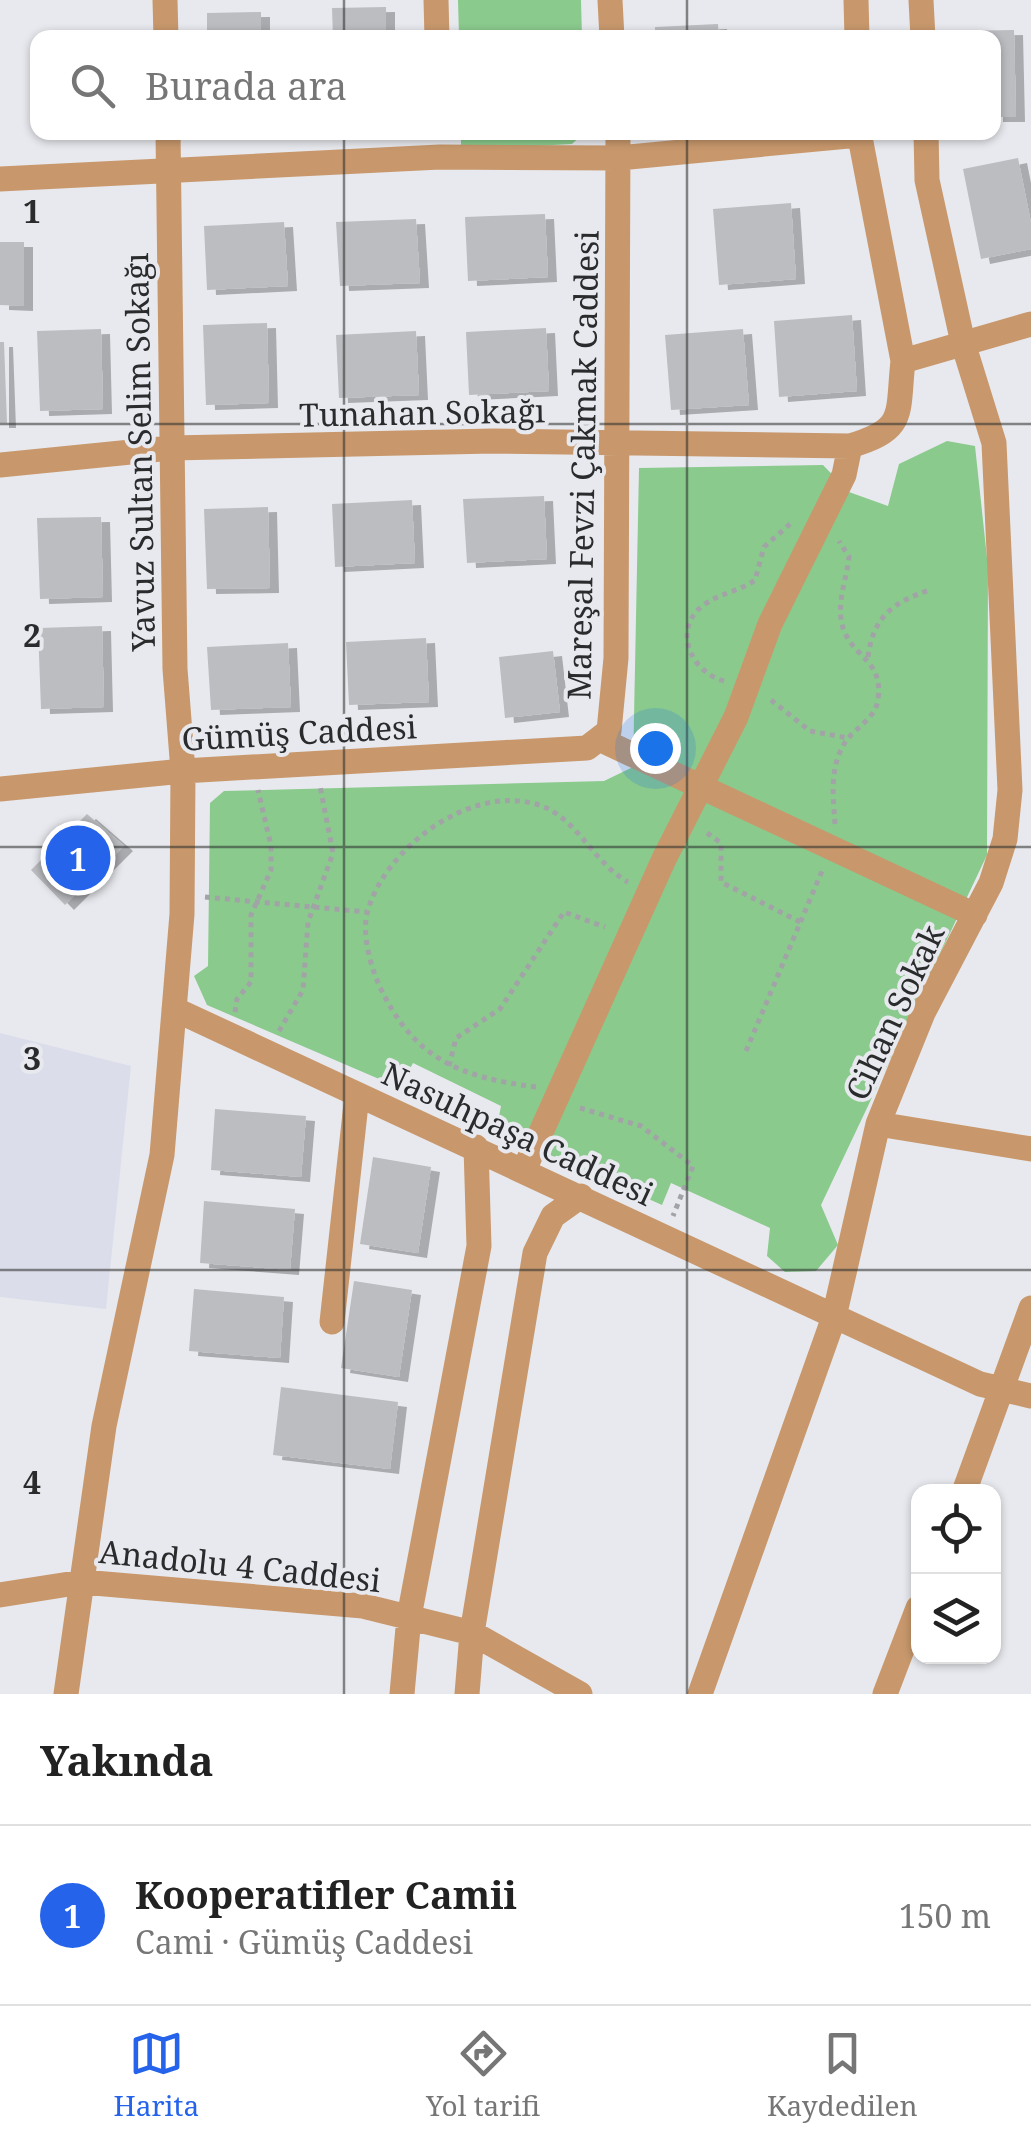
<!DOCTYPE html>
<html lang="tr">
<meta charset="utf-8">
<style>
:root{--surface:#fff;--page:#f2f2f2;--text:#222;--muted:#767676;--line:#e0e0e0;--accent:#2563eb}
body{margin:0;font-family:"Noto Serif",serif;background:var(--page);color:var(--text)}
.controls{position:absolute;right:30px;bottom:30px;display:grid;overflow:hidden;border-radius:20px;box-shadow:0 2px 8px #0004}
.controls button{width:90px;height:90px;display:grid;place-items:center;padding:0;border:0;border-bottom:2px solid var(--line);background:var(--surface);color:var(--text);font:50px sans-serif}
.you{position:absolute;left:655px;top:748px;width:35px;height:35px;margin:-25px;border:8px solid #fff;border-radius:50%;background:#1a73e8;box-shadow:0 0 0 15px #1a73e833}
.badge{display:grid;place-items:center;width:65px;height:65px;border-radius:50%;background:var(--accent);color:#fff;font-size:32px;font-weight:700}
.pin{position:absolute;translate:-50% -50%;border:5px solid #fff;box-shadow:0 2px 10px #0006}
.list{margin:0;padding:0;list-style:none}
h2{display:flex;justify-content:space-between;align-items:center;height:130px;margin:0;padding:0 40px;font-size:42px}
h2 small{font-size:32px;font-weight:400;color:var(--muted)}
.list li{display:grid;grid-template-columns:65px 1fr auto;gap:30px;align-items:center;box-sizing:border-box;height:180px;padding:0 40px;border-top:2px solid var(--line)}
.list b{display:block;font-size:38px;white-space:nowrap}
.list p{margin:0;font-size:32px;white-space:nowrap;color:var(--muted)}
.list em{font-size:32px;font-style:normal;color:var(--muted)}
.icon{flex:none;width:55px;height:55px;fill:none;stroke:currentColor;stroke-width:2;stroke-linecap:round;stroke-linejoin:round}
.map{position:relative;flex:none;width:1031px;height:1694px;overflow:hidden}
.search{position:absolute;background:var(--surface);box-shadow:0 2px 8px #0004;left:30px;right:30px;top:30px;height:110px;display:flex;align-items:center;gap:25px;box-sizing:border-box;padding:0 35px;border-radius:20px;color:var(--muted);font-size:38px}
.sheet{height:310px;background:var(--surface)}
nav{display:flex;justify-content:space-around;align-items:center;box-sizing:border-box;height:140px;border-top:2px solid var(--line);background:var(--surface);font-size:28px;color:var(--muted)}
nav a{display:grid;justify-items:center;gap:5px}
nav .on{color:var(--accent)}
.map>svg:first-child{display:block}
.built{fill:#dbdeea}
.green{fill:#8aca8d}
.building{fill:#bcbdc1;filter:url(#shadow)}
.lines{fill:none;stroke-linecap:round;stroke-linejoin:round}
.path{stroke:#a2a3a6;stroke-width:5;stroke-dasharray:5 5;stroke-linecap:butt}
.minor{stroke:#c8986c;stroke-width:25}
.grid{fill:none;stroke:#2a2b2c;stroke-width:2.5;stroke-opacity:0.55}
.labels{text-anchor:middle;dominant-baseline:central;stroke-width:8;stroke-linejoin:round;paint-order:stroke}
.street-label{font-size:32px;fill:#2a2b2c;stroke:#e8e9ee}
.grid-label{font-size:32px;text-anchor:middle;font-weight:bold;fill:#2a2b2c;stroke:#e8e9ee;stroke-width:8;stroke-linejoin:round;paint-order:stroke}
</style>
<div class="map">
<svg width="1031" height="1694" viewBox="0 0 1031 1694">
<defs>
<filter id="shadow"><feDropShadow dx="9" dy="5" stdDeviation="0" flood-color="#0004"/></filter>
</defs>
<rect width="100%" height="100%" fill="#e8e9ee"/>
<!-- built -->
<path class="built" d="M0,1033L131,1066L106,1309L0,1297Z"/>
<!-- green -->
<path class="green" d="M458,0H581L582,37H459Z
M461,133H584L572,144L461,150Z
M947,441L975,446L988,567L987,855L821,1205L838,1245L816,1271L785,1272L767,1256L770,1228L671,1183L662,1205L496,1131L501,1106L413,1063L400,1088L207,1005L194,976L208,966L210,803L224,791L604,781L633,767L639,468L823,465L849,492L888,506L899,464Z"/>
<!-- building -->
<path class="building" d="M386,7V38H333L332,8Z
M261,12V38H207V13Z
M718,24L719,38H655V27Z
M1014,30L1016,117H994V38H956V31Z
M1018,158L1031,223V249L981,259L963,169Z
M791,203L796,279L719,285L713,209Z
M545,214L548,277L468,281L465,217Z
M416,219L420,283L340,286L336,222Z
M284,222L288,286L207,290L204,226Z
M0,242H24V306L0,305Z
M852,315L857,391L779,397L774,321Z
M267,323L269,403L206,405L203,325Z
M546,328L549,391L469,395L466,332Z
M101,329L103,409L40,411L37,331Z
M743,329L749,405L671,410L665,335Z
M416,331L419,395L339,398L336,335Z
M0,342H4L7,423H0Z
M544,496L547,559L467,563L463,499Z
M412,500L415,563L335,567L332,504Z
M268,507L270,588L207,589L204,509Z
M101,517L103,597L40,599L37,518Z
M102,626L104,707L41,709L38,628Z
M426,638L429,702L349,705L346,642Z
M288,643L291,707L211,710L207,647Z
M553,651L560,712L505,718L499,657Z
M87,814L124,846L65,905L31,870Z
M215,1109L306,1116L301,1177L211,1170Z
M373,1157L431,1167L418,1253L360,1244Z
M204,1201L295,1209L290,1270L200,1263Z
M354,1281L412,1290L399,1377L341,1368Z
M194,1289L284,1297L280,1358L189,1351Z
M281,1387L398,1402L390,1469L273,1455Z"/>
<g class="lines">
<!-- path -->
<path class="path" d="M868,657C873,617 893,602 930,590
M724,681C690,672 671,627 705,604C721,593 740,591 755,580L764,547L791,523
M771,700L810,731L848,738
M835,824C833,796 829,766 846,741C856,727 876,718 878,699C883,662 857,659 845,633C834,608 846,583 849,557L839,541
M707,833L721,843V882L802,923
M205,897L367,912
M235,1012L237,999L251,982V915L271,870V846L258,790
M279,1031L303,990L308,922L333,853L320,786
M746,1051L822,871
M449,1066L456,1038L500,1009L564,912L605,927
M536,1087C458,1077 413,1058 379,985C370,965 361,931 368,910C386,848 469,785 536,804C577,816 592,862 628,882
M580,1108L641,1126L693,1166L673,1216"/>
<!-- minor -->
<path class="minor" d="M165,0L166,38
M436,0L437,38
M610,0L612,38
M856,0L857,38
M921,0L923,38
M859,132L903,361
M0,179L440,157L619,158L859,135
M0,465L171,448L493,441L850,446C907,429 897,415 903,361L1031,324
M599,739L975,915
M0,789L183,771L587,748L609,731L616,658L618,132
M174,1009L980,1384L1031,1396
M878,1124L1031,1149
M524,1170L664,859L736,717L770,624L844,475L850,446
M332,1322L357,1095
M964,1492L1031,1308
M0,1595L82,1582L363,1606L472,1633L580,1694
M66,1694L104,1426L162,1155L182,914L183,771L175,669L168,132
M402,1694L409,1617L479,1246L476,1147
M467,1694L472,1633L535,1253L553,1216L581,1196
M700,1694L834,1317L878,1124L923,1013L991,883L1005,839L1010,790L994,443L963,343L927,180L926,132
M885,1694L918,1608"/>
</g>
<!-- grid -->
<path class="grid" d="M344,0V38M687,0V38M344,132V1694M687,132V1694M0,424H1031M0,847H1031M0,1270H1031"/>
<g class="labels">
<!-- street labels -->
<g class="street-label">
<text transform="translate(422 412) rotate(-1)">Tunahan Sokağı</text>
<text transform="translate(139 452) rotate(-91)">Yavuz Sultan Selim Sokağı</text>
<text transform="translate(582 465) rotate(-89)">Mareşal Fevzi Çakmak Caddesi</text>
<text transform="translate(299 732) rotate(-3)">Gümüş Caddesi</text>
<text transform="translate(894 1012) rotate(-65)">Cihan Sokak</text>
<text transform="translate(518 1133) rotate(25)">Nasuhpaşa Caddesi</text>
<text transform="translate(240 1565) rotate(6)">Anadolu 4 Caddesi</text>
</g>
</g>
<g class="grid-label">
<text x="32" y="223">1</text>
<text x="32" y="647">2</text>
<text x="32" y="1070">3</text>
<text x="32" y="1494">4</text>
</g>
</svg>
<div class="controls">
<button><svg class="icon" aria-label="locate" viewBox="0 0 24 24"><circle cx="12" cy="12" r="6"/><path d="M12 2v4M12 18v4M2 12h4M18 12h4"/></svg></button>
<button><svg class="icon" aria-label="layers" viewBox="0 0 24 24"><path d="M12 4l9 5-9 5-9-5zM3 14l9 5 9-5"/></svg></button>
</div>
<div class="you"></div>
<div class="pin badge" style="left:78px;top:858px">1</div>
<div class="search"><svg class="icon" aria-label="search" viewBox="0 0 24 24"><circle cx="10" cy="10" r="6"/><path d="M15 15l6 6"/></svg>Burada ara</div>
</div>
<section class="sheet">
<h2>Yakında<small></small></h2>
<ul class="list">
<li><span class="badge">1</span><div><b>Kooperatifler Camii</b><p>Cami · Gümüş Caddesi</p></div><em>150 m</em></li>
</ul>
</section>
<nav>
<a class="on"><svg class="icon" aria-label="map" viewBox="0 0 24 24"><path d="M3 6l6-2 6 2 6-2v14l-6 2-6-2-6 2zM9 4v14M15 6v14"/></svg>Harita</a>
<a><svg class="icon" aria-label="directions" viewBox="0 0 24 24"><path d="M12 3l9 9-9 9-9-9zM9 14v-3h6M13 9l2 2-2 2"/></svg>Yol tarifi</a>
<a><svg class="icon" aria-label="saved" viewBox="0 0 24 24"><path d="M7 4h10v16l-5-4-5 4z"/></svg>Kaydedilen</a>
</nav>
